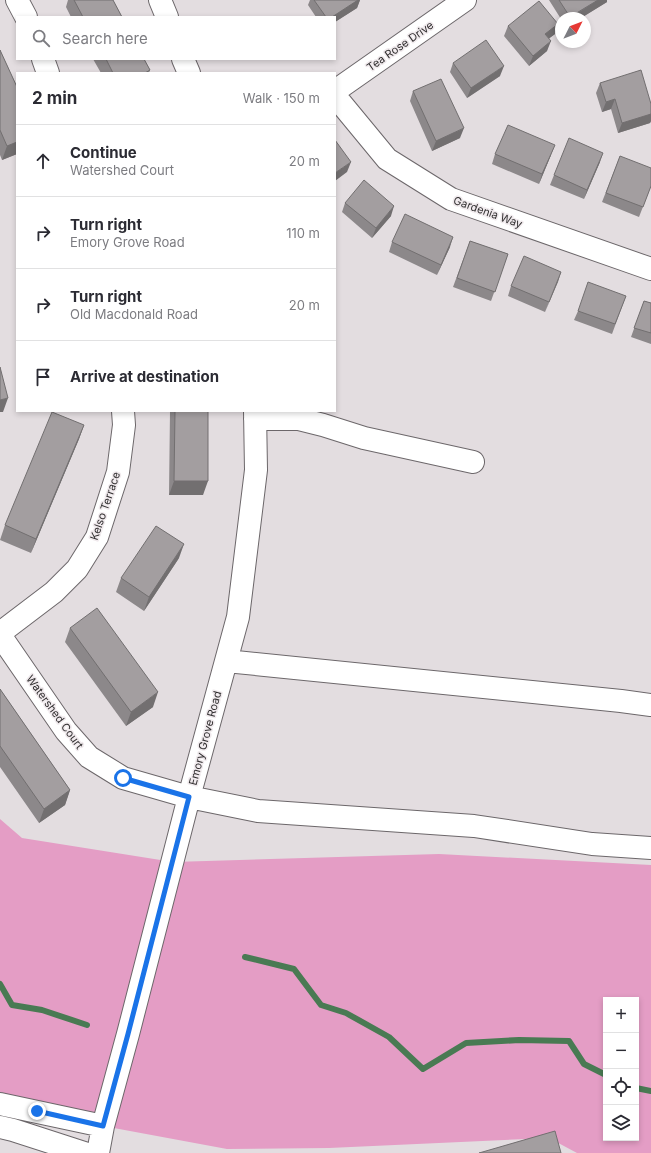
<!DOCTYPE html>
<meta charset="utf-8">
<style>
:root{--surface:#fff;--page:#f2f2f3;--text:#2b2b33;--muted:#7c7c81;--line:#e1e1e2}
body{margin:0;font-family:Inter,sans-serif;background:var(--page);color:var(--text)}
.controls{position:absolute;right:12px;bottom:12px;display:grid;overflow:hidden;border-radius:0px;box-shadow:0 2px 6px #0003}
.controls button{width:36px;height:36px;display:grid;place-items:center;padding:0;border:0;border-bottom:1px solid var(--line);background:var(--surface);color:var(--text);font:20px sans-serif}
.compass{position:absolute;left:555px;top:12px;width:36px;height:36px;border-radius:50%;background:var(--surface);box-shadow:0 2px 6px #0003;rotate:48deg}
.stop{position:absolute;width:12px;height:12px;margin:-9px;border:3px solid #1a73e8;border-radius:50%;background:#fff}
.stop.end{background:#1a73e8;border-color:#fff;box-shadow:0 1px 4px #0008}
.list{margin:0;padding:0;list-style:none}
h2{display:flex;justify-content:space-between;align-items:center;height:52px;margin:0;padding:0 16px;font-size:17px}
h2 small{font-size:13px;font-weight:400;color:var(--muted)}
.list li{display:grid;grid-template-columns:26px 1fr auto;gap:12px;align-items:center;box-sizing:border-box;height:72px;padding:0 16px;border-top:1px solid var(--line)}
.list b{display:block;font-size:15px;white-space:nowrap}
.list p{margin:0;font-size:13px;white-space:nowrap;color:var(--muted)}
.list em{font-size:13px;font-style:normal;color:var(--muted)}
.icon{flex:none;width:22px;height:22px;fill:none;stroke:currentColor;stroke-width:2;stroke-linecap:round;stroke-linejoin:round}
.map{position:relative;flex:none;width:651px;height:1153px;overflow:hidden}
.search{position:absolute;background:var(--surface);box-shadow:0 2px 6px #0003;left:16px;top:16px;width:320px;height:44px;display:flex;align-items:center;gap:10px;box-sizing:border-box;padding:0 14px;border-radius:0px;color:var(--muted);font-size:15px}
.panel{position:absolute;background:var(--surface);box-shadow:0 2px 6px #0003;left:16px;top:72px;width:320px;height:340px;border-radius:0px}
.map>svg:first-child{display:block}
.green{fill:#e49dc5;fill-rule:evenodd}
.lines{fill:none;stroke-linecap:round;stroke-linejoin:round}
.stream{stroke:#497a53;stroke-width:6}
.minor-casing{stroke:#6c676a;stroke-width:24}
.minor{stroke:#fff;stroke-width:22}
.wall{fill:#8c888a}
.shaded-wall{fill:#726f70}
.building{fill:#a39ea0;stroke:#726f70}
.route{stroke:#1a73e8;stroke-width:5}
.labels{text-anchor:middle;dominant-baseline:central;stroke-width:3;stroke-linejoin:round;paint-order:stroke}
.street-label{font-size:11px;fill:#302e2f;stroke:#f0eaed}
</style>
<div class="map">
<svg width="651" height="1153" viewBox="0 0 651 1153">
<rect width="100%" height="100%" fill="#e3dde0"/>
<!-- green -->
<path class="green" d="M0,819L22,838L173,862L439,854L651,865V1153H577L549,1138L329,1148L227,1149L103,1126L0,1104ZM606,1000H636V1138H606Z"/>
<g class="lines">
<!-- stream -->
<path class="stream" d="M245,957L294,969L321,1005L346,1013L389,1037L423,1069L466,1043L519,1040L569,1041L584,1064L606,1075
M0,984L12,1005L42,1010L87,1025
M636,1088L651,1091"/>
<!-- minor casing -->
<g class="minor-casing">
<path id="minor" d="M17,0L26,17
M160,0L167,17
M43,59L48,73
M183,59L189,73
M335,91L465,0
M335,96L387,159L451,199L651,269
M255,419H299L323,425L364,438L473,462
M0,633L54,592L77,569L97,537L118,472L124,425L123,411
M0,635L66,731L89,757L123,778L189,797L258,811L474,826L592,844L651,848
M226,661L621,701L651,705
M0,1104L103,1126
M0,1127L13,1130L84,1153
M98,1153L103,1126L128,1034L189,797L238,617L256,470L255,411"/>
</g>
<!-- minor -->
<use href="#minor" class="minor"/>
</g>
<!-- wall -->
<path class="wall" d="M68,0H113L122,17H71L66,7Z
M310,0H360L357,8L335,22V17H316L308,5Z
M549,0H607V2L581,18H561V19Z
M558,24L555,34L549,38L547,51L529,66L504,36L508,26Z
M0,50L17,87V154L2,160L0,155Z
M93,59H144L150,70L149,73H101Z
M453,63L500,76L467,98L450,72Z
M600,83L651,104V121L650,123L618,133L611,109L602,112L596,93Z
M413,91L460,138L432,151L410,101Z
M495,154L551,155L539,184L492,164Z
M620,156L651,186L639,217L602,202Z
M600,162L584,199L550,185L554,175Z
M345,203L391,216L372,238L342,212Z
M470,241L508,254L491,301L453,287Z
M392,242L450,247L437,275L389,252Z
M561,272L545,312L508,296L511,286Z
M626,296L612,334L574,320L578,311Z
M644,301L651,303V344L631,337Z
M170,411H208L203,495H169Z
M84,425L79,439L31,553L0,540L5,525Z
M179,558L144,611L116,592L121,578Z
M70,628L153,707L126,726L65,642Z
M0,689L70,790L65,805L39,823L0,767Z"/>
<!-- shaded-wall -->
<path class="shaded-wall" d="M358,0H360L357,8L335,22V17H332Z
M598,0H607V2L581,18H570Z
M558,24L555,34L542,44L545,34Z
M551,41L547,51L529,66L533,56Z
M504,66L500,76L467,98L471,88Z
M615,99L611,109L602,112L606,102Z
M651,114V121L650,123L618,133L622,123Z
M464,128L460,138L432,151L436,141Z
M17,142V154L2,160L7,146Z
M555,145L551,155L539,184L542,174Z
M603,153L600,162L584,199L587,190Z
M351,162L347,172L335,181V173Z
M394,206L391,216L372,238L376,228Z
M453,237L450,247L437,275L441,265Z
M561,272L558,282L545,312Z
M8,398L3,412H0V400Z
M84,425L79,439L31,553L36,539Z
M174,481H208L203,495H169Z
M184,544L179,558L144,611L149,597Z
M158,692L153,707L126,726L131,712Z
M70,790L65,805L39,823L44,809Z"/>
<!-- building -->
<path class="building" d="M74,0H113L122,17H83Z
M314,0H358L332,17H326Z
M559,0H598L570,17Z
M539,1L558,24L545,34L551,41L533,56L508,26Z
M486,40L504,66L471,88L453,63Z
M0,50L17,87V142L7,146L0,130Z
M106,59H144L150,70L145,73H113Z
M641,70L651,104V114L622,123L615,99L606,102L600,83Z
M441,79L464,128L436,141L413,91Z
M508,125L555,145L542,174L495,154Z
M569,138L603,153L587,190L554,175Z
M335,140L351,162L335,173Z
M620,156L651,168V186L643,207L606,193Z
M364,180L394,206L376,228L345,203Z
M405,214L453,237L441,265L392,242Z
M470,241L508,254L495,292L457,278Z
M524,256L561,272L549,302L511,286Z
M588,282L626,296L615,324L578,311Z
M644,301L651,303V333L634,328Z
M0,367L8,398L0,400Z
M175,411H208V481H174Z
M52,412L84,425L36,539L5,525Z
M156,526L184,544L149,597L121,578Z
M97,608L158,692L131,712L70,628Z
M0,689L70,790L44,809L0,746Z
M555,1131L561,1153H479Z"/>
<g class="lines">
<!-- route -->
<path class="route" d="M37,1111L103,1126L128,1034L189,797L123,778"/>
</g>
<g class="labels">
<!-- street labels -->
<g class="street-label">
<text transform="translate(400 46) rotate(-35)">Tea Rose Drive</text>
<text transform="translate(488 212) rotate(20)">Gardenia Way</text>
<text transform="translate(105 506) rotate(-71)">Kelso Terrace</text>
<text transform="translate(55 712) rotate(54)">Watershed Court</text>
<text transform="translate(205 738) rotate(-75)">Emory Grove Road</text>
</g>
</g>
</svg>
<div class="controls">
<button>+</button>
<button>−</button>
<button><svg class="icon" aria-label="locate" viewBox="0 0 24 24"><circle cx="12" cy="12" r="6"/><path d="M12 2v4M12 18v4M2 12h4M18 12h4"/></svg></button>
<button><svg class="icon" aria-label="layers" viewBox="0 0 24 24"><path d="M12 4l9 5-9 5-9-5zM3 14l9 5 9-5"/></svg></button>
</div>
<svg class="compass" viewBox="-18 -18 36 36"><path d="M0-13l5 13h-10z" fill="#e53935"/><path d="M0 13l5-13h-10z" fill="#7c7c81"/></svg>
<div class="stop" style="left:123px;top:778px"></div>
<div class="stop end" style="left:37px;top:1111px"></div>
<div class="search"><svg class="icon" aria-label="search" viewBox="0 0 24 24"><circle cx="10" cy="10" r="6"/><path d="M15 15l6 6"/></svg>Search here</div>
<section class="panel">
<h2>2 min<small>Walk · 150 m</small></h2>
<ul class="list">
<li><svg class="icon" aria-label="ahead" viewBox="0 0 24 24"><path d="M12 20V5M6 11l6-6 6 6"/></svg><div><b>Continue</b><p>Watershed Court</p></div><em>20 m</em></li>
<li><svg class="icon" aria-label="right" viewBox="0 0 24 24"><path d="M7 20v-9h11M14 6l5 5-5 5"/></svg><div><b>Turn right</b><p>Emory Grove Road</p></div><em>110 m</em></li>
<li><svg class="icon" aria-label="right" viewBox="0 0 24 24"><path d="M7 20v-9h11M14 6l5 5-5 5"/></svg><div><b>Turn right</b><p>Old Macdonald Road</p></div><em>20 m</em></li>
<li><svg class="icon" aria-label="arrive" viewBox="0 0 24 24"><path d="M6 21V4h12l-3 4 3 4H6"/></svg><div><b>Arrive at destination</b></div></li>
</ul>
</section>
</div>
